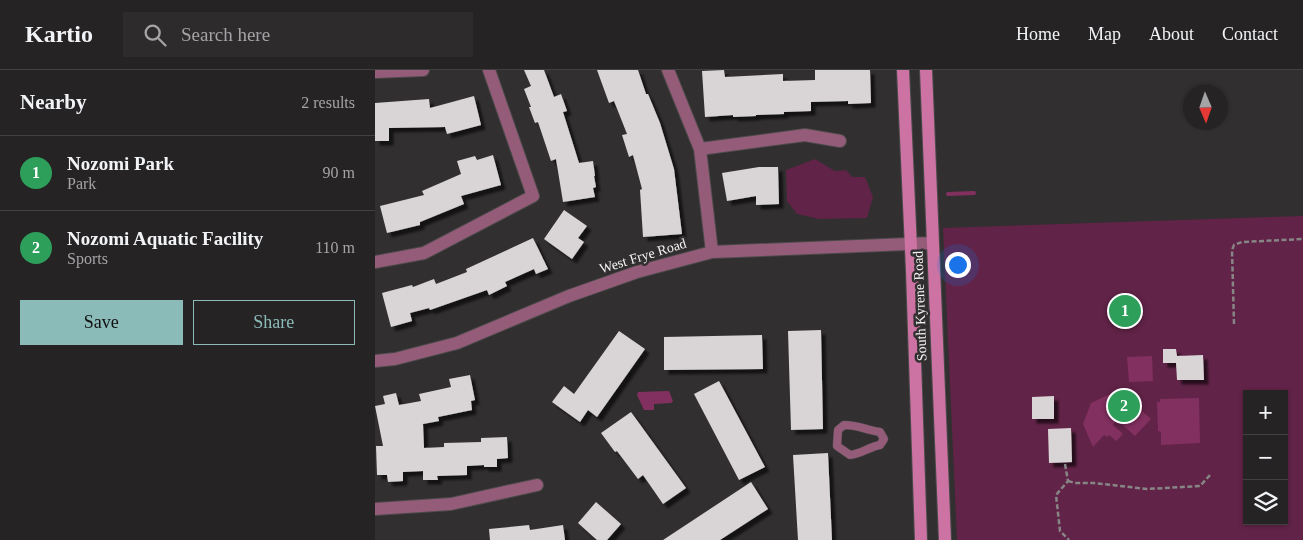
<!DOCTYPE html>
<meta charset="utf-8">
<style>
:root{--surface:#262324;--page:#2e2b2c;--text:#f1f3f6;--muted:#a4a4a6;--line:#424041;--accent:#8bbbb9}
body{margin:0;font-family:"Times New Roman",serif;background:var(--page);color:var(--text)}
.controls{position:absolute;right:15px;bottom:15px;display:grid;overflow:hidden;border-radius:0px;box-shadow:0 1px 4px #0004}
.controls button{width:45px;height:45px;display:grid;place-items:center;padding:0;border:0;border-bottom:1px solid var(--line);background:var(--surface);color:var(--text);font:25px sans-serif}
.compass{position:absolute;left:808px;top:15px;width:45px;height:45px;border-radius:50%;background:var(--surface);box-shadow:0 1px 4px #0004;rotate:178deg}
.you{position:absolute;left:582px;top:194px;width:18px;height:18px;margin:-12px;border:4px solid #fff;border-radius:50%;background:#1a73e8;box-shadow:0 0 0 8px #1a73e833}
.badge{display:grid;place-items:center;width:32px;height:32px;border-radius:50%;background:var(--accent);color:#fff;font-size:16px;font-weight:700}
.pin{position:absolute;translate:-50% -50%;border:2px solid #fff;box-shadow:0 1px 5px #0006}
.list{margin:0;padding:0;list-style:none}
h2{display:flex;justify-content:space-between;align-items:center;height:65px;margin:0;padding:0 20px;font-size:21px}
h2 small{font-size:16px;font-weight:400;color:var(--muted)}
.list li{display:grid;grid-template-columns:32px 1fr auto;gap:15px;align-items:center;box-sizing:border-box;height:75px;padding:0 20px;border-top:1px solid var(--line)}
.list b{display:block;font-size:19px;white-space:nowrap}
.list p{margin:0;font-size:16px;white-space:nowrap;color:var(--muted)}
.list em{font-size:16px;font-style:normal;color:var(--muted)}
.actions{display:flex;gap:10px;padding:15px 20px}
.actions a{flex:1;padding:11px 0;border:1px solid var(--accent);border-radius:0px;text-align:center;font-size:18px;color:var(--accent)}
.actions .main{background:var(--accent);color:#111}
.icon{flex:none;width:28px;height:28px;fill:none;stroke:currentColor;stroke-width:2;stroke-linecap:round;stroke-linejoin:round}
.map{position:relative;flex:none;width:928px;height:470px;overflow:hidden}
header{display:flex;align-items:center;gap:30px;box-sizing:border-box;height:70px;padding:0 25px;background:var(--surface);border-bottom:1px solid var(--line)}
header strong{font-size:24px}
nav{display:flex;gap:28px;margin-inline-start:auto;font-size:18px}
.search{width:350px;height:45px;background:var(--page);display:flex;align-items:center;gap:12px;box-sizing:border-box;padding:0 18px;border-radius:0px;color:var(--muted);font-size:19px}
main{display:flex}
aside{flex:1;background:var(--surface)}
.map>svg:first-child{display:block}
.green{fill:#612347;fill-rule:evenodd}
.water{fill:#82305f}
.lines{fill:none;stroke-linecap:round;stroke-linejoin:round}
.stream{stroke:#82305f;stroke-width:4}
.building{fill:#d9d5d7;filter:url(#shadow)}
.service-casing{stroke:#4d4a4b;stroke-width:9}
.minor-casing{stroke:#4d4a4b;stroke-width:14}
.tertiary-casing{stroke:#4d4a4b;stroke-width:14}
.secondary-casing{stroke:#4d4a4b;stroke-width:14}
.path{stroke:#878586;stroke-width:2.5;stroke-dasharray:5 2.5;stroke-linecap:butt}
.service{stroke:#945c79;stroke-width:8}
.minor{stroke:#945c79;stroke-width:12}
.tertiary{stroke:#945c79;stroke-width:12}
.secondary{stroke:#cc73a3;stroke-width:12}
.labels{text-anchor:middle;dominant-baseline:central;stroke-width:5;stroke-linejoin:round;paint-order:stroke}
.street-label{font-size:14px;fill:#f5f3f4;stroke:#322f30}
</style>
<header>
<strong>Kartio</strong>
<div class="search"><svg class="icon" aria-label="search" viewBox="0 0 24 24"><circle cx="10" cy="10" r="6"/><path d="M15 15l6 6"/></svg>Search here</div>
<nav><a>Home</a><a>Map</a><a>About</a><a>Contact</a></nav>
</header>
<main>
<aside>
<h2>Nearby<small>2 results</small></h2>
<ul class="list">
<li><span class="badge" style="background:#2e9e5b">1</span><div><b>Nozomi Park</b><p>Park</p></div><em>90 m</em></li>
<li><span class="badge" style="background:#2e9e5b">2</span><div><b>Nozomi Aquatic Facility</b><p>Sports</p></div><em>110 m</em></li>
</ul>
<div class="actions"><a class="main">Save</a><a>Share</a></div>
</aside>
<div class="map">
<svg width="928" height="470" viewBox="0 0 928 470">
<defs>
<filter id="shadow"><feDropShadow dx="4.5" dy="4.5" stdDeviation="1" flood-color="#0009"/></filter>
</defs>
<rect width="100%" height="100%" fill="#322f30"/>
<!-- green -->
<path class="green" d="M440,89L460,101L471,100L477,107H490L498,127L492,148L444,149L422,144L412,131L411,100Z
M928,146V470H582L568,158ZM872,324H909V451H872Z"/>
<!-- water -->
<path class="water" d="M777,286L778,311L754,312L752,287Z
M294,321L298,331L296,333L279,334V340H269L262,325L263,322Z
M737,323L757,332L776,349L760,366L742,350L738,355L748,364L741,371L734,365L732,367L729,365L718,377L708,354L716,333Z
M824,328L825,373L786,375V362L783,361L782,332H785V329Z"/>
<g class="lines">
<!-- stream -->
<path class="stream" d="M573,124L599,123"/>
</g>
<!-- building -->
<path class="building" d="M149,0H169L179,27L186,24L192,41L188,42L204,93L218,91L220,106H219L221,117L218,118L220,127L188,132L181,89L176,91L163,52L160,53L154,37H156L149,19L156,16Z
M222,0H263L271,24H273L285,53L299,99L307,164L268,167L265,120L267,119L258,85L254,87L247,65L252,64L239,31L234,33Z
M349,0L350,7L408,4V11L440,10V0H495L496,33L473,34V31L436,32V41L409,42V44L381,45V46L358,47V45L330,47L327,1Z
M99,26L106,55L72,64L70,57L14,58V71H0V33L54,29L55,38Z
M118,85L126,115L86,126L89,134L45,152V155L12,163L5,136L49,125L47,121L86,104L82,91L100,86L102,90Z
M384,97H403L404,134L381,135V126L352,131L347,103Z
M189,140L212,156L203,168L209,172L197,189L169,169Z
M158,168L173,199L161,204L159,199L130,212L132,216L114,225L112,220L55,240L54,238L35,243L37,251L16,257L7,223L37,215L38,217L59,209L61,214L92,202L91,199Z
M446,260L448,359L416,360L413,261Z
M244,261L270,279L222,347L213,340L205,352L177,332L189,316L199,324Z
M387,265L388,299L289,300V267Z
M788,279H801L802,286L828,285L829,310H802L801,293H788Z
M95,305L100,330L96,331L97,340L63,347L64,351L48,354L49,378L69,377V373L106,372V368L132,367L133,388L122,389V397H109V395L92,396V405L62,406L63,410H48V401L28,402V411L13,412L12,405H2L1,376H8L0,336L10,334L8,326L21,323L24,335L46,331L44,324L76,317L74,309Z
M344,311L390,397L364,410L319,324Z
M679,326V349H657V327Z
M256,342L311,418L288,434L268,405L263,409L242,381L240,382L226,363Z
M696,358L697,392L674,393L673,359Z
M453,383L457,470H423L418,385Z
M376,412L393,439L345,470H288Z
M221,432L246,454L232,470H222L203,453Z
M154,455L155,460L188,455L190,470H115L114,459Z"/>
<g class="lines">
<!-- service casing -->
<g class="service-casing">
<path id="service" d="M469,355C484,355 490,360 505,362L509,369L505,375C494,377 486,384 475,385L462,376L463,360Z"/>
</g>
<!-- minor casing -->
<g class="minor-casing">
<path id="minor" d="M293,0L325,79L337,182
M0,2L48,0
M325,79L430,65L465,71
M0,192L49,183L158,126L114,0
M0,439L76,434L162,415"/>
</g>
<!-- tertiary casing -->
<g class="tertiary-casing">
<path id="tertiary" d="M0,291L20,289L82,273L194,226L262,202L337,182L557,173"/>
</g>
<!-- secondary casing -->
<g class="secondary-casing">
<path id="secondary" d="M528,0L537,201L546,470
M551,0L570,470"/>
</g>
<!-- path -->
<path class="path" d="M859,254L857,180L859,175L867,172L928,169
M690,394L693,411L681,425L685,461L694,470
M693,411L700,413H719L772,419L825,416L835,405"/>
<!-- service -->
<use href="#service" class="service"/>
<!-- minor -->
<use href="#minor" class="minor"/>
<!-- tertiary -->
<use href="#tertiary" class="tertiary"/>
<!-- secondary -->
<use href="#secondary" class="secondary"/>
</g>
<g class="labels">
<!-- street labels -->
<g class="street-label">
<text transform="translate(268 186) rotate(-17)">West Frye Road</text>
<text transform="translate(545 236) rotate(-92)">South Kyrene Road</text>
</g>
</g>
</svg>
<div class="controls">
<button>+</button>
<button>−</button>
<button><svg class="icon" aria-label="layers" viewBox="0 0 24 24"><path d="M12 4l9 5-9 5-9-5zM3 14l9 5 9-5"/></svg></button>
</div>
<svg class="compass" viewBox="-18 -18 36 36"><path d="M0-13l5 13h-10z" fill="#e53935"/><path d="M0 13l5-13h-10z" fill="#a4a4a6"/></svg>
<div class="you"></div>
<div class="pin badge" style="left:750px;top:241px;background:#2e9e5b">1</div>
<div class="pin badge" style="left:749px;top:336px;background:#2e9e5b">2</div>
</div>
</main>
